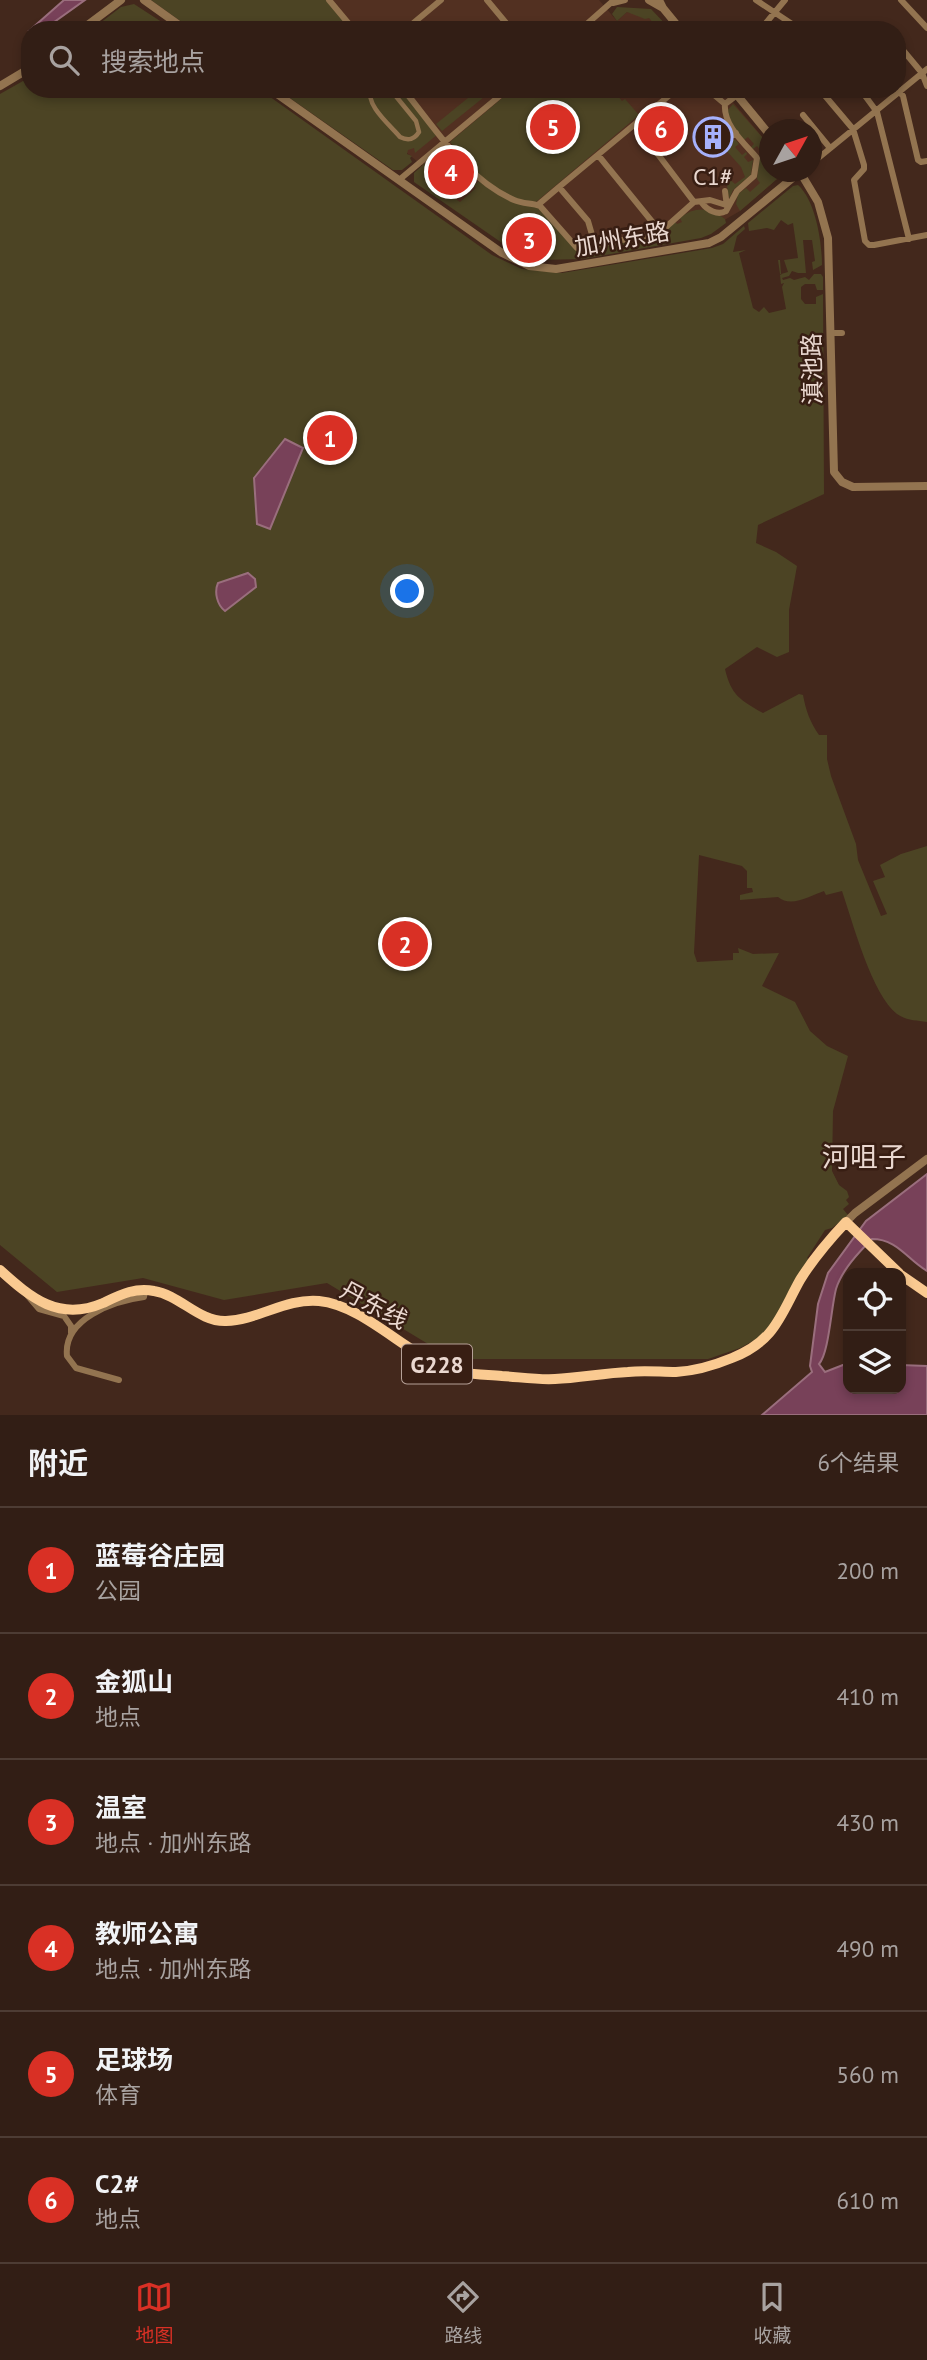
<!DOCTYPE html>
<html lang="zh">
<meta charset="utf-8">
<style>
:root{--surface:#321e15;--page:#3a271e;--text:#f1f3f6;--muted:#a8a2a0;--line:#4d3c34;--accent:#d93025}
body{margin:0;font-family:"PT Sans","Noto Sans SC",sans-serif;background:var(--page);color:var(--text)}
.controls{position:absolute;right:21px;bottom:21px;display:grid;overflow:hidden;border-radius:14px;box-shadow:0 4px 10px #0003}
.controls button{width:63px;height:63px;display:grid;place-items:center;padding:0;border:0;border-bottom:2px solid var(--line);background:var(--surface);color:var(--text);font:35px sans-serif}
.compass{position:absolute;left:759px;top:119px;width:63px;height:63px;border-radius:50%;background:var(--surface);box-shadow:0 4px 10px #0003;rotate:50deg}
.you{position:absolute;left:408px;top:592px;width:24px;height:24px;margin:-18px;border:5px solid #fff;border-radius:50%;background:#1a73e8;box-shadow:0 0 0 10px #1a73e833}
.badge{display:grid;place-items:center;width:46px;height:46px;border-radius:50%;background:var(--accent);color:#fff;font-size:23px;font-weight:700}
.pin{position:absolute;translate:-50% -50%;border:4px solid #fff;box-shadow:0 2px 7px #0006}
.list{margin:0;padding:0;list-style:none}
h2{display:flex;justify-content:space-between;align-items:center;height:91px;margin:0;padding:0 28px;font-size:30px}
h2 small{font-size:23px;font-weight:400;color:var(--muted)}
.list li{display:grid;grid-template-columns:46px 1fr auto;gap:21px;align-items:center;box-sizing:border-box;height:126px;padding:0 28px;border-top:2px solid var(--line)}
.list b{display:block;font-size:26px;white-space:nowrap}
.list p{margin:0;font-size:23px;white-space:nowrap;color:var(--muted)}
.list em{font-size:23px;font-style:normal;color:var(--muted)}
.icon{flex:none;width:38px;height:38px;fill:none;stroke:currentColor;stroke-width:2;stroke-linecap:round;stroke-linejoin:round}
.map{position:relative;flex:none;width:927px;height:1415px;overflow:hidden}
.search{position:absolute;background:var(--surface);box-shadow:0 4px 10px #0003;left:21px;right:21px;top:21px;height:77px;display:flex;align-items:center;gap:18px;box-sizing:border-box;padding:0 24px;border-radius:28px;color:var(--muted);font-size:26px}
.sheet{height:847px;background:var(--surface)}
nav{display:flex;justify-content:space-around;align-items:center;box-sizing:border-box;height:98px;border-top:2px solid var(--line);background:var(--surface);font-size:19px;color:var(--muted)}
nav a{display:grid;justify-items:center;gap:4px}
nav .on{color:var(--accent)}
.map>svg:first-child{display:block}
.built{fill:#523021}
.green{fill:#4c4424}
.water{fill:#784159;stroke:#9a6e7d;stroke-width:2}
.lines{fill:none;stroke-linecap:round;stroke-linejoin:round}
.pedestrian{stroke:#937450;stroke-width:4.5}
.minor{stroke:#937450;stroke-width:6}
.tertiary{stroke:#937450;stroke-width:8}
.trunk{stroke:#faca91;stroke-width:10}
.labels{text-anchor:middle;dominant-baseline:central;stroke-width:5;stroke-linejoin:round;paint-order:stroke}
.shield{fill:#381e13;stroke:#b5a097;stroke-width:2}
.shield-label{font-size:23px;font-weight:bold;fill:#ead8d0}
.poi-label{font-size:24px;fill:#ead8d0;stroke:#381e13}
.street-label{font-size:24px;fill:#ead8d0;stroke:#381e13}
.quarter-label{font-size:28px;fill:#ead8d0;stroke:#381e13}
</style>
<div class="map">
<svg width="927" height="1415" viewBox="0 0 927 1415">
<rect width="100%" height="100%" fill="#43281c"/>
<!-- built -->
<path class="built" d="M327,0H599L617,21L627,12L647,16L663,30H351Z
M401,89H722L769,145V172H785L740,211L714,226L582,253L527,249L421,177L423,170L418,164L435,176L407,153Z"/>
<!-- green -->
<path class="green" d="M151,0H327L351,30H193Z
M134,4L174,30H91L121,7Z
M617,7L651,9L671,30H659L649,18L645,19L627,12L617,21L612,14Z
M30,77V89H259L492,255L522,269L562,273L712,248L723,244L744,226L745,229L737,236L733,252L746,250L739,253L753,308L759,312L764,307L769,313L786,309L782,287L784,283L781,284L780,275L782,274H780L778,260H780L781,274L788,272L784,260L798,258L793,223L788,225L781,220L774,230L767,228L749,231L748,223L793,186L798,185C816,201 822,243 822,265L813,270L812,262L815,261L812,240H803L806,273H798L792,271L789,276L782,278L783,280L790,278L794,280L805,277L809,280L814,274H821L823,277V290H817L815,284H805L801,287V299L805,304H816V297L823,294L824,494L758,525L756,543L776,552L797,566L789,610V652L777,657L757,647L725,669C731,695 740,700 763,713L799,694L803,695C806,711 810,722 819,735H827V759L831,776L856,844L858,860L881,916L887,914L873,881L885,877L880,865L901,854L927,846V1022C916,1020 907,1021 897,1014C872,995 853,923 842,891L826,895L824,891C810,896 791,908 778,897L740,900V895L753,892L752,888H747V871L742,866L699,855L694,953L697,962L733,960V953H739L738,948L753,954L779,953L762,986L795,1002L810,1031L827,1046L848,1056L833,1111L832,1171L839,1185L847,1191L849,1197L846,1200L849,1204L843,1209L848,1215L832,1228L825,1230L807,1258L812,1262L788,1303L760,1337L740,1348L708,1359H453L327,1283L224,1300L143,1278L57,1292L0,1245V94Z
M277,89H401L438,134L415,153L414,148L408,150L407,154L412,156L410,158L412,162L402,170H393Z
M479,89H486L489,93L442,131L436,124Z
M513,89H616L614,91L622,101L625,99L639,115L536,202C500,202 471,167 450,142Z
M733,104L769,145V172H785L740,211L736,204L738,194L746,188L750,192L760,183L757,179L759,158L763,154L757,146L753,149L751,147L754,144L748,137L744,140L733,127L726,112Z
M716,136L725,140H736L739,144L735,147L742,155L746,152L747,154L744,157L748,162L753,160L751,175L733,190L729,199L726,179L727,177L735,184L745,177L741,167L716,139Z
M444,146L450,148L424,170L440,189L460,202L476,188L474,185L479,181L488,187L537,205L579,249L648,239L662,234L675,222L677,224L682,222L680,218C695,206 709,207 725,219L726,223L711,234L701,238L583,259L538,260L523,256L505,245L414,182V173Z"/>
<!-- water -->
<path class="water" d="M64,0H85L43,30H30Z
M285,439L303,448L270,529L257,524L254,478Z
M248,573L255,579L256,587L225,611C217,605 214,592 218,583Z
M927,1174V1271C907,1259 897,1239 872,1239C858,1253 842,1270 836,1289C831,1308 829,1353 819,1364L825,1372L848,1363V1389H901V1365L927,1366V1415H762L812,1372L810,1366L818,1304L828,1273L866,1221Z"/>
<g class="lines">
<!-- pedestrian -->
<path class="pedestrian" d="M371,89C365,105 390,125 400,137C408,141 414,140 419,132L416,121L390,89"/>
<!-- minor -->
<path class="minor" d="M329,0L354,30
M487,0L512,30
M756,0L801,30
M901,0L927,28
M613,3L625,0
M405,30L441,0
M580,30L614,0
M760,30L785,0
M897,43L922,73L927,86
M403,89C436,129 466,179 514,200C523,204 532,203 540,206L577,248L650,235L658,229L666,227L694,202L710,200L726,205
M707,89L725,104
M860,89L877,112L909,239
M898,90L903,96L918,160L921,162L927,161
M821,91L853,129L864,165V169L854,180L865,241L869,245H874L927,235
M803,115L830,148
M635,124L677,89
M730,125L720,127V136L728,138L736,133
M598,155L658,229
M811,164L927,69
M399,180L508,89
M725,191L727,207
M702,203C707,210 718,216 726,211
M539,204L559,187
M726,211L737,191L754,176L757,158C744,143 723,125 725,104L737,95
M595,245L588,221L559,187L635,124L694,202
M831,333H842
M27,1295L39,1309L64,1316L71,1326V1333
M119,1380L76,1368L67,1356C63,1319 113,1301 144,1297L145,1290"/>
<!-- tertiary -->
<path class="tertiary" d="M144,0L186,30
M649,0L663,8L659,0
M663,8L681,30
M81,30L121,0
M0,86L30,68
M270,89L502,253L529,266L556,269L709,243L721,237L800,172
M732,89L769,134
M800,172L818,202L828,238L834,472L842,482L853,487L927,486
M846,1222L855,1213L927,1159"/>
<!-- trunk -->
<path class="trunk" d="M0,1270C31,1298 59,1322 103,1303C120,1295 135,1287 154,1291C180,1295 199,1322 226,1321C258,1320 286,1298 319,1301C361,1305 401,1348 439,1365C459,1375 480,1374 502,1376C519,1377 537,1380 555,1379C579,1378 604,1373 628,1372C644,1370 660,1372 676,1372C695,1371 715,1365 732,1358C775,1341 780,1316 800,1280C813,1259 829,1240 846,1222L899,1273
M901,1275L927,1293"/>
</g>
<!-- icons -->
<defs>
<g id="building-ring" transform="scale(2.0125)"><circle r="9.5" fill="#381e13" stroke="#a6b1fc" stroke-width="1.5"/><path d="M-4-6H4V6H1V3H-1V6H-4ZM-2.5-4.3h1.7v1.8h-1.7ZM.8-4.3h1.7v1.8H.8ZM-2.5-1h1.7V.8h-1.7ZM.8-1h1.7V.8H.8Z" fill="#a6b1fc"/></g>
</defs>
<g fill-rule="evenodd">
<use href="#building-ring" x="713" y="137"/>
</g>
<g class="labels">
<!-- shield labels -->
<rect class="shield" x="402" y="1344.5" width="70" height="39" rx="5"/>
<g class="shield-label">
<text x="437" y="1364">G228</text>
</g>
<!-- poi labels -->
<g class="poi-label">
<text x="713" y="176">C1#</text>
</g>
<!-- street labels -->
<g class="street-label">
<text transform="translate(622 239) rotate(-10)">加州东路</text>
<text transform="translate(812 369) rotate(-91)">滇池路</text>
<text transform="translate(374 1305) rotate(28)">丹东线</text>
</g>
<!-- quarter labels -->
<g class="quarter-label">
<text x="864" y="1156">河咀子</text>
</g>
</g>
</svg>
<div class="controls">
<button><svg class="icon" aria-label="locate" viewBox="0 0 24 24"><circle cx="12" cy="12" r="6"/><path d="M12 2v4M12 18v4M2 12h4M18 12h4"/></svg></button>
<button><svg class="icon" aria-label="layers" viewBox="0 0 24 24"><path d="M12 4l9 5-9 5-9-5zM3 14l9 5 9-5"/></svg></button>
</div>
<svg class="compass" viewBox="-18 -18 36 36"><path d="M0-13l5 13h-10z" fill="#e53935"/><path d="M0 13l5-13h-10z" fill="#a8a2a0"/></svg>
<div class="you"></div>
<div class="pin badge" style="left:330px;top:438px">1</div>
<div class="pin badge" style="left:405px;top:944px">2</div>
<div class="pin badge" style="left:529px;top:240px">3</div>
<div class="pin badge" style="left:451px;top:172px">4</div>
<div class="pin badge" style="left:553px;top:127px">5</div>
<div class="pin badge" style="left:661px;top:129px">6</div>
<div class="search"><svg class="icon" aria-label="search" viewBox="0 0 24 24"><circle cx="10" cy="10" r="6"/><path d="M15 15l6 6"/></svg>搜索地点</div>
</div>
<section class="sheet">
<h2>附近<small>6个结果</small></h2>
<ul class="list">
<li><span class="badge">1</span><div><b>蓝莓谷庄园</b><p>公园</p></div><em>200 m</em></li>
<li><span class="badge">2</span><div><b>金狐山</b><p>地点</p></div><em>410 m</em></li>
<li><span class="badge">3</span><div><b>温室</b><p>地点 · 加州东路</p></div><em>430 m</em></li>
<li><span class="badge">4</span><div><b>教师公寓</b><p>地点 · 加州东路</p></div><em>490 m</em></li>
<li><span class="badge">5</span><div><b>足球场</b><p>体育</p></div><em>560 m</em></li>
<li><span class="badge">6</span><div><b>C2#</b><p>地点</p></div><em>610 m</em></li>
</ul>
</section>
<nav>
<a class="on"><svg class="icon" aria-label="map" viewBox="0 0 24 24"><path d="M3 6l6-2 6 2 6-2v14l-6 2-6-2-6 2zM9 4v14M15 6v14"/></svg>地图</a>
<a><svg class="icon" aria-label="directions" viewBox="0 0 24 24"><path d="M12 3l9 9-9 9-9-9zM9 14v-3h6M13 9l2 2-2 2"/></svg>路线</a>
<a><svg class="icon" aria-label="saved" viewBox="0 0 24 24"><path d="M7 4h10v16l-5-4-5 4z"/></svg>收藏</a>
</nav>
